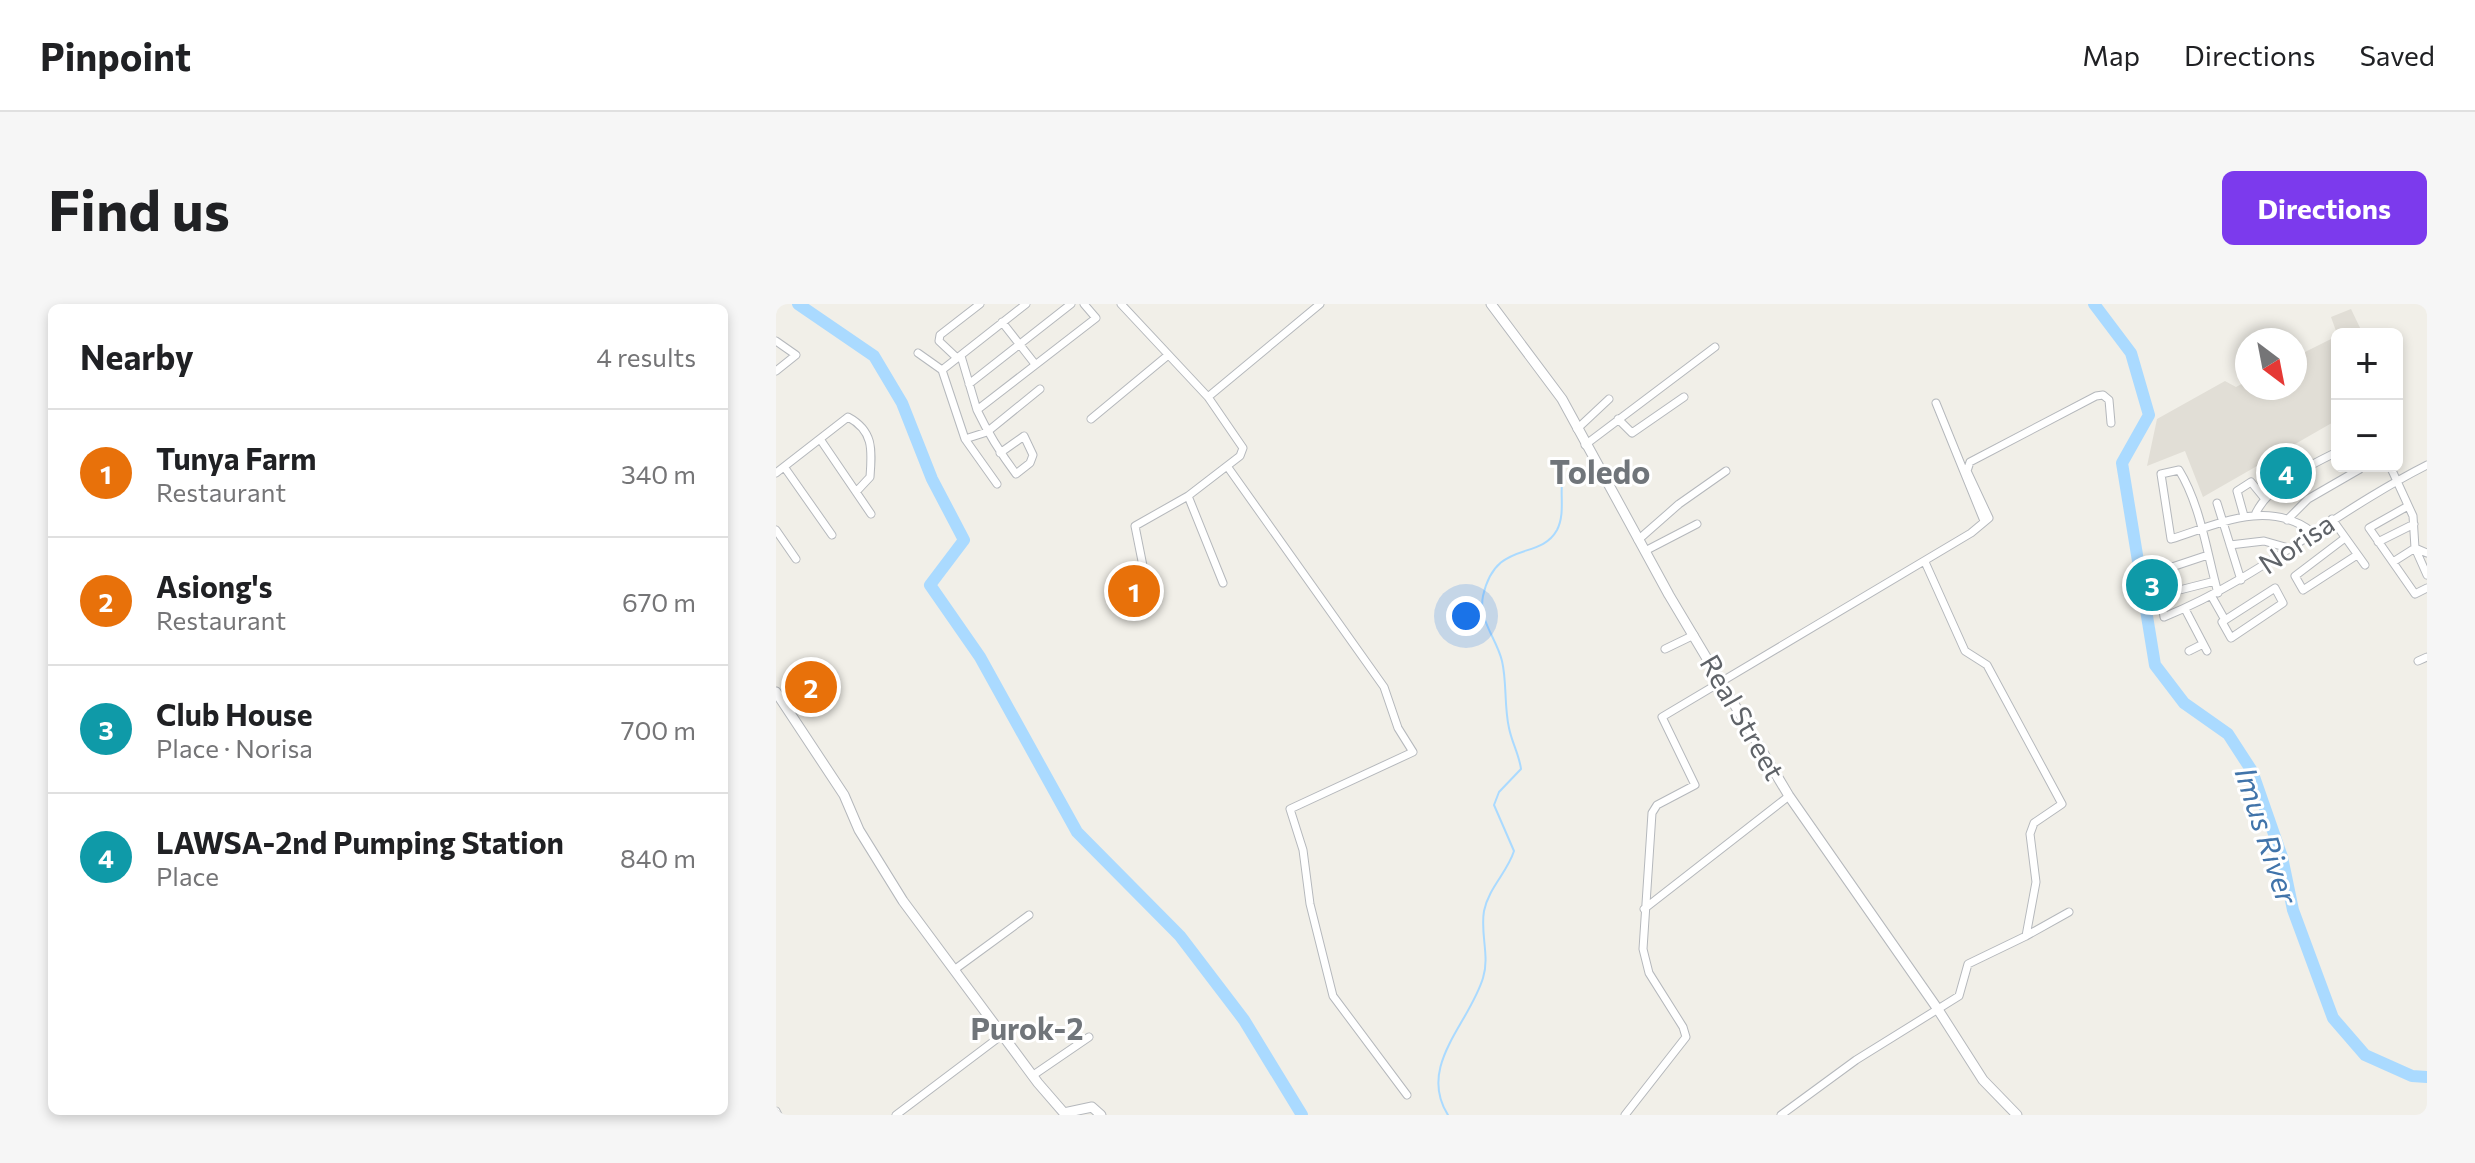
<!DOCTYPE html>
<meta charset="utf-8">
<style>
:root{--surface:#fff;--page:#f6f6f6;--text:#202124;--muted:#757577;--line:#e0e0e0;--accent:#7c3aed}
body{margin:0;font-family:Commissioner,sans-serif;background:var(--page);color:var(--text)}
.controls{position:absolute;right:24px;top:24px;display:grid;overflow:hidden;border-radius:12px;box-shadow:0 4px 12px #0003}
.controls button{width:72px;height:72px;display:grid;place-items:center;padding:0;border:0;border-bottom:2px solid var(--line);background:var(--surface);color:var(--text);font:40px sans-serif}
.compass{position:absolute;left:1459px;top:24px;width:72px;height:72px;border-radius:50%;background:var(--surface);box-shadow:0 4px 12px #0003;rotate:148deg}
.you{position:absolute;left:690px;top:312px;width:28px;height:28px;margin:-20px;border:6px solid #fff;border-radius:50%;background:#1a73e8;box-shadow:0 0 0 12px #1a73e833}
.badge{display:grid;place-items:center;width:52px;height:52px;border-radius:50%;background:var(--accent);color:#fff;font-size:26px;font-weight:700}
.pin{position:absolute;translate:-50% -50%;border:4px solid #fff;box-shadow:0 2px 8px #0006}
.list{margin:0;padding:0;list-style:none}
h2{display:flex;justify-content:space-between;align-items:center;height:104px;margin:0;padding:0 32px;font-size:34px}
h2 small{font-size:26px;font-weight:400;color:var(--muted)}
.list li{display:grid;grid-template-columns:52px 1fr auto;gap:24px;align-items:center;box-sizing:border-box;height:128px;padding:0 32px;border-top:2px solid var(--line)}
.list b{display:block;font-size:30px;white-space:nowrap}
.list p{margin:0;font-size:26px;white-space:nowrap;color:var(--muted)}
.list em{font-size:26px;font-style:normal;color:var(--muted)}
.map{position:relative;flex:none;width:1651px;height:811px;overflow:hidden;border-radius:12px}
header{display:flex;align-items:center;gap:48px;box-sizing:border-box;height:112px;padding:0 40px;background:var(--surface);border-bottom:2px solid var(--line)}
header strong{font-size:38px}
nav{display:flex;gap:44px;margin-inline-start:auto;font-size:28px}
.intro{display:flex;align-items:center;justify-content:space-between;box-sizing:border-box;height:192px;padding:0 48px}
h1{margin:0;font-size:56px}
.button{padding:20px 36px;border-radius:12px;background:var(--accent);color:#fff;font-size:28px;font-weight:700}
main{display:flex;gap:48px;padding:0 48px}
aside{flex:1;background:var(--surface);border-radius:12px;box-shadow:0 4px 12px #0003}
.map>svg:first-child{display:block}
.education{fill:#e1ded6}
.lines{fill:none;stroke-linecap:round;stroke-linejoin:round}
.stream{stroke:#aadaff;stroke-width:2}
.river{stroke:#aadaff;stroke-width:12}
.minor-casing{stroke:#b5b8bc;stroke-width:9}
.tertiary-casing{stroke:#b5b8bc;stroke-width:11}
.minor{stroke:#fff;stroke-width:7}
.tertiary{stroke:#fff;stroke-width:9}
.labels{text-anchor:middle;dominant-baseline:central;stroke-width:6;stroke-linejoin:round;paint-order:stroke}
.street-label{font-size:28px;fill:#5f6368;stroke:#fff}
.water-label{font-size:30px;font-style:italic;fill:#4174aa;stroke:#fff}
.neighbourhood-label{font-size:30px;font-weight:bold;fill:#70757a;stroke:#fff}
.quarter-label{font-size:32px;font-weight:bold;fill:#70757a;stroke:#fff}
</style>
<header>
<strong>Pinpoint</strong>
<nav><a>Map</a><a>Directions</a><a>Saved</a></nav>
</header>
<div class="intro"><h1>Find us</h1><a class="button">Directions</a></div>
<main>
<aside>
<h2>Nearby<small>4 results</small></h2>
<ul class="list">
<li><span class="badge" style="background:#e8710a">1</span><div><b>Tunya Farm</b><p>Restaurant</p></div><em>340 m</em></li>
<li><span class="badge" style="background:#e8710a">2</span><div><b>Asiong's</b><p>Restaurant</p></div><em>670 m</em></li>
<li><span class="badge" style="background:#0f9aa8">3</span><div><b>Club House</b><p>Place · Norisa</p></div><em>700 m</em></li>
<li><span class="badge" style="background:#0f9aa8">4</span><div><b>LAWSA-2nd Pumping Station</b><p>Place</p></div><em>840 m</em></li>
</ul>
</aside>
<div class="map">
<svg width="1651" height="811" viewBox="0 0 1651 811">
<rect width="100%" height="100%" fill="#f1efe8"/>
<!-- education -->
<path class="education" d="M1575,5L1587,30H1561V116L1427,193L1409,147L1371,162L1381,115L1449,77L1460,83L1471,77V84H1519V53L1557,34L1560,27L1555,13Z"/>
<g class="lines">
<!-- stream -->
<path class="stream" d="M672,811C641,762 693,720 707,674C714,652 704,630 708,607C713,583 731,569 738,547L718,501L723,488L745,465C743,450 736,439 733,424C728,402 731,378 726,357C721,335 702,316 707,292C720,234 763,258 781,226C791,207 781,182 789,160"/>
<!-- river -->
<path class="river" d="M22,0L98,52L126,99L156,175L188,236L154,281L204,353L301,528L404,632L468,716L526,811
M1318,0L1355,49L1373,111L1346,159L1379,361L1408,399L1452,430L1476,467L1506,553L1517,606L1557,714L1589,751L1636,772L1651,773"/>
<!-- minor casing -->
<g class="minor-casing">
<path id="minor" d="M345,0L432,93L467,144L464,152L451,162L608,383L622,424L637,448L514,505L527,546L534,600L557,692L631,791
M226,18L259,60
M0,37L20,51L0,67
M142,49L166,66L189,135L221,180
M185,52L201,106L320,14L308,0
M181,54L163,37L164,31L204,0
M166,66L250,0
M193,80L295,0
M432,93L544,0
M1160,99L1208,217
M201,106C212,129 225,150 240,170L254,159L257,151L248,132L224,149
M315,115L391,52
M842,115L856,129L908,93
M801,125L833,95
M44,135L95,210
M189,135L211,128L264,85
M809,141L939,43
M1614,162L1637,212L1639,244L1651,271
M9,164L56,231
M0,169L72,113C98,127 96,146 94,173L80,188
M1508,181L1501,168L1502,164L1521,155L1527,166
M412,192L447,279
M1441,199L1465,276
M1632,202L1593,224L1639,290L1651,284
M1479,211C1491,182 1534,161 1561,148
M1468,212L1461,187L1475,178L1489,195
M1556,215L1589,261
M1511,216L1532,195L1584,165L1583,162
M0,226L20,255
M1569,234L1519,272L1527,286L1581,251
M862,236L903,200L950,167
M1602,238L1638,220
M1454,241L1488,237L1512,244
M869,247L921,220
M1432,251L1381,268L1388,313C1482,275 1560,207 1651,161
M1617,258L1639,244L1651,249
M1499,284L1507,299L1455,334L1446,318Z
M358,287L369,272L359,222L412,192L451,162
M1442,289C1431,250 1425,202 1403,166L1385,170L1395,235C1440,221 1492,194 1536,228
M1384,291L1439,277
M1436,293L1449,316
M1409,305L1431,347
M889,345L918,331
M1413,347L1427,340
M1642,357L1651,353
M868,605L1013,492
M1250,632L1293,608
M178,666L253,611
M256,772L313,733
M0,807L2,811
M120,811L226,731
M849,811L910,733L907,723L873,669L867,645L876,509L881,501L919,481L886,413L1195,229L1213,214L1191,167L1194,158L1320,92L1327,91L1333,96L1335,119
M1005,811L1080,756L1183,692L1192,660L1250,632L1260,578L1254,530L1258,519L1286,500L1211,361L1189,347L1149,258"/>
</g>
<!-- tertiary casing -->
<g class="tertiary-casing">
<path id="tertiary" d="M715,0L786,95L893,291L1013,492L1161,704L1207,776L1241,811
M0,388L68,491L83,526L127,597L262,779L288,809L316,803L325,811"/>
</g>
<!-- minor -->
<use href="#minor" class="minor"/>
<!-- tertiary -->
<use href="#tertiary" class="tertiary"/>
</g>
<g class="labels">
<!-- street labels -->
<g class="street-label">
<text transform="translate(1520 239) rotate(-34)">Norisa</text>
<text transform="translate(967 413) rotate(60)">Real Street</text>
</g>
<!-- water labels -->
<g class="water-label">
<text transform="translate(1492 531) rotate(72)">Imus River</text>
</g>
<!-- neighbourhood labels -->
<g class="neighbourhood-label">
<text x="251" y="723">Purok-2</text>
</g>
<!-- quarter labels -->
<g class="quarter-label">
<text x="824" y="167">Toledo</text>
</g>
</g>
</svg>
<div class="controls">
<button>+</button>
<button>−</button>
</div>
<svg class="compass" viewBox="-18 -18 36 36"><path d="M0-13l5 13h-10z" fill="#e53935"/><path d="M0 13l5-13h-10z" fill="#757577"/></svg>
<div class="you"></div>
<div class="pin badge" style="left:358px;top:287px;background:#e8710a">1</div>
<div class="pin badge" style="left:35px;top:383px;background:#e8710a">2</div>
<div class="pin badge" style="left:1376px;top:281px;background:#0f9aa8">3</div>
<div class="pin badge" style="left:1510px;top:169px;background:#0f9aa8">4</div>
</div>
</main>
